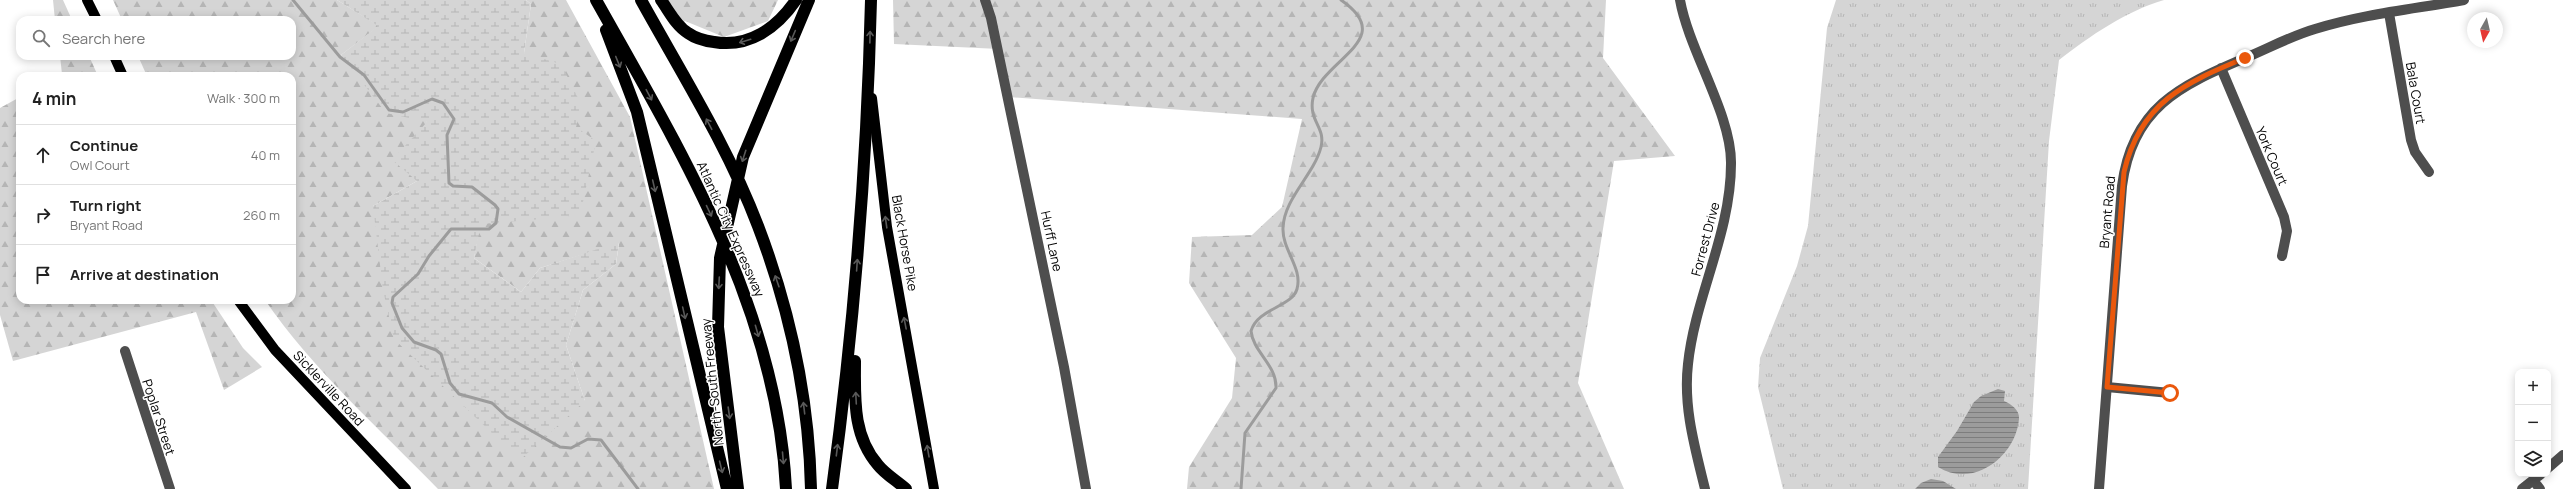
<!DOCTYPE html>
<meta charset="utf-8">
<style>
:root{--surface:#fff;--page:#f6f6f6;--text:#222;--muted:#767676;--line:#e0e0e0}
body{margin:0;font-family:Manrope,sans-serif;background:var(--page);color:var(--text)}
.controls{position:absolute;right:12px;bottom:12px;display:grid;overflow:hidden;border-radius:8px;box-shadow:0 2px 10px #0003}
.controls button{width:36px;height:36px;display:grid;place-items:center;padding:0;border:0;border-bottom:1px solid var(--line);background:var(--surface);color:var(--text);font:20px sans-serif}
.compass{position:absolute;left:2467px;top:12px;width:36px;height:36px;border-radius:50%;background:var(--surface);box-shadow:0 2px 10px #0003;rotate:188deg}
.stop{position:absolute;width:12px;height:12px;margin:-9px;border:3px solid #ea580c;border-radius:50%;background:#fff}
.stop.end{background:#ea580c;border-color:#fff;box-shadow:0 1px 4px #0008}
.list{margin:0;padding:0;list-style:none}
h2{display:flex;justify-content:space-between;align-items:center;height:52px;margin:0;padding:0 16px;font-size:17px}
h2 small{font-size:13px;font-weight:400;color:var(--muted)}
.list li{display:grid;grid-template-columns:26px 1fr auto;gap:12px;align-items:center;box-sizing:border-box;height:60px;padding:0 16px;border-top:1px solid var(--line)}
.list b{display:block;font-size:15px;white-space:nowrap}
.list p{margin:0;font-size:13px;white-space:nowrap;color:var(--muted)}
.list em{font-size:13px;font-style:normal;color:var(--muted)}
.icon{flex:none;width:22px;height:22px;fill:none;stroke:currentColor;stroke-width:2;stroke-linecap:round;stroke-linejoin:round}
.map{position:relative;flex:none;width:2563px;height:489px;overflow:hidden}
.search{position:absolute;background:var(--surface);box-shadow:0 2px 10px #0003;left:16px;top:16px;width:280px;height:44px;display:flex;align-items:center;gap:10px;box-sizing:border-box;padding:0 14px;border-radius:12px;color:var(--muted);font-size:15px}
.panel{position:absolute;background:var(--surface);box-shadow:0 2px 10px #0003;left:16px;top:72px;width:280px;height:232px;border-radius:12px}
.map>svg:first-child{display:block}
.grass{fill:url(#grass-tufts)}
.forest{fill:url(#forest-firs)}
.wetland{fill:url(#wetland-marsh)}
.water{fill:url(#water-rules)}
.lines{fill:none;stroke-linecap:round;stroke-linejoin:round}
.stream{stroke:#9c9c9c;stroke-width:3}
.minor{stroke:#4e4e4e;stroke-width:10}
.major{stroke:#000;stroke-width:10}
.highway{stroke:#000;stroke-width:12}
.oneway{stroke:#595959}
.route{stroke:#ea580c;stroke-width:5}
.labels{text-anchor:middle;dominant-baseline:central;stroke-width:3;stroke-linejoin:round;paint-order:stroke}
.street-label{font-size:13px;fill:#000;stroke:#fff}
</style>
<div class="map">
<svg width="2563" height="489" viewBox="0 0 2563 489">
<defs>
<pattern id="grass-tufts" width="24" height="20" patternUnits="userSpaceOnUse"><rect width="24" height="20" fill="#d5d5d5"/><path d="M3 7l-1-3M5 7V3M7 7l1-3M15 17l-1-3M17 17v-4M19 17l1-3" fill="none" stroke="#b5b5b5"/></pattern>
<pattern id="forest-firs" width="22" height="20" patternUnits="userSpaceOnUse"><rect width="22" height="20" fill="#d5d5d5"/><path d="M5 1l3.5 6h-7zM16 11l3.5 6h-7z" fill="#b5b5b5"/></pattern>
<pattern id="wetland-marsh" width="20" height="14" patternUnits="userSpaceOnUse"><rect width="20" height="14" fill="#d5d5d5"/><path d="M1 5h8M5 5V1M11 12h8M15 12V8" fill="none" stroke="#b5b5b5"/></pattern>
<pattern id="water-rules" width="6" height="5" patternUnits="userSpaceOnUse"><rect width="6" height="5" fill="#9c9c9c"/><path d="M0 2.5h6" fill="none" stroke="#7d7d7d"/></pattern>
</defs>
<rect width="100%" height="100%" fill="#fff"/>
<!-- grass -->
<path class="grass" d="M1836,0H2164C2126,11 2090,36 2059,60L2049,141L2028,489H1783L1758,387L1760,358L1797,266L1808,226L1827,28Z"/>
<!-- forest -->
<path class="forest" d="M53,0H63L72,20H55Z
M113,0H337L379,26L341,55L427,122L417,181L373,206L585,401L566,345L583,290L616,264L619,243L540,268L521,292L474,258L480,224L576,127L524,53L531,4L526,0H566L630,117L714,489H438C379,428 313,370 265,300H292V76H147L138,56H292V20H122Z
M664,0H778L768,21L724,37L685,21L679,28Z
M893,0H1606L1603,58L1675,156L1614,161L1578,383L1624,489H1187L1189,467L1232,398L1236,358L1189,283L1192,237L1252,235L1282,207L1302,119L1009,97L999,49L894,44Z
M60,56H89L98,76H59L62,74Z
M20,97V300H211L243,348L262,367L224,390L196,312L13,361L0,315V108Z"/>
<!-- wetland -->
<path class="wetland" d="M337,0H526L531,4L524,53L561,64L582,106L576,127L596,141L580,216L481,224L474,258L521,292L540,268L619,242L616,264L583,290L566,345L585,401L520,460L394,339L383,290L373,206L417,181L392,160L427,122L386,113L341,55L378,26Z"/>
<!-- water -->
<path class="water" d="M1998,389L2005,391L2004,401C2011,404 2020,410 2019,419C2016,456 1974,489 1938,467V457L1957,431L1974,402L1981,396Z
M1931,479L1943,481L1956,489H1915L1921,483Z"/>
<g class="lines">
<!-- stream -->
<path class="stream" d="M293,0L340,57L364,75L389,110L403,112L432,99L443,103L454,119L447,135L449,183L453,186L472,187L495,205L498,209L496,223L489,229H451L429,256L418,274L393,297L392,303L402,328L414,342L436,350L441,354L450,383L459,394L492,403L507,417L560,447L571,448L588,439L601,440L638,489
M1241,489L1245,433L1276,388C1277,365 1253,352 1251,331C1258,308 1292,307 1297,289C1303,268 1282,250 1283,228C1284,198 1314,175 1321,147C1326,127 1308,121 1313,98C1322,59 1399,40 1341,0"/>
<!-- minor -->
<path class="minor" d="M985,0L991,18L1064,367L1086,489
M1680,0C1689,51 1732,115 1731,164C1731,233 1695,297 1688,364C1683,407 1695,448 1705,489
M2389,13L2411,140L2415,152L2429,172
M2221,68L2284,217L2287,231L2282,256
M125,351L170,489
M2107,387L2170,393
M2548,468L2563,455
M2533,480L2540,489
M2099,489L2122,186C2132,108 2179,86 2245,58C2269,48 2291,36 2315,29C2363,14 2414,9 2464,0
M2522,489L2541,474"/>
<!-- major -->
<path class="major" d="M87,0L97,20
M114,56L123,76
M872,98L887,227L934,489
M238,300L275,350L406,489"/>
<!-- highway -->
<path class="highway" d="M596,0C682,153 777,309 786,489
M641,0C682,74 728,147 758,226C790,310 809,399 811,489
M661,0C669,11 676,26 688,33C695,38 706,41 714,42C749,48 777,28 796,0
M606,30L637,112L727,489
M855,361C855,397 852,435 878,465C885,474 897,481 906,489
M738,489L718,327L720,258L743,157L809,0
M832,489C854,327 867,164 871,0"/>
</g>
<!-- one-way arrows -->
<defs><path id="oneway-shaft" d="M-6 0H5M1.5-3L5.5 0L1.5 3" fill="none" stroke-width="1.6" stroke-linecap="round" stroke-linejoin="round"/></defs>
<g class="oneway">
<use href="#oneway-shaft" transform="translate(793 36) rotate(113)"/>
<use href="#oneway-shaft" transform="translate(870 37) rotate(-89)"/>
<use href="#oneway-shaft" transform="translate(745 41) rotate(163)"/>
<use href="#oneway-shaft" transform="translate(618 62) rotate(68)"/>
<use href="#oneway-shaft" transform="translate(649 95) rotate(62)"/>
<use href="#oneway-shaft" transform="translate(709 124) rotate(-118)"/>
<use href="#oneway-shaft" transform="translate(744 156) rotate(108)"/>
<use href="#oneway-shaft" transform="translate(654 186) rotate(77)"/>
<use href="#oneway-shaft" transform="translate(709 211) rotate(65)"/>
<use href="#oneway-shaft" transform="translate(886 222) rotate(-98)"/>
<use href="#oneway-shaft" transform="translate(857 265) rotate(-86)"/>
<use href="#oneway-shaft" transform="translate(777 281) rotate(-109)"/>
<use href="#oneway-shaft" transform="translate(719 283) rotate(93)"/>
<use href="#oneway-shaft" transform="translate(684 313) rotate(77)"/>
<use href="#oneway-shaft" transform="translate(905 323) rotate(-101)"/>
<use href="#oneway-shaft" transform="translate(757 331) rotate(74)"/>
<use href="#oneway-shaft" transform="translate(856 398) rotate(-93)"/>
<use href="#oneway-shaft" transform="translate(804 408) rotate(-97)"/>
<use href="#oneway-shaft" transform="translate(729 413) rotate(82)"/>
<use href="#oneway-shaft" transform="translate(837 450) rotate(-83)"/>
<use href="#oneway-shaft" transform="translate(928 451) rotate(-100)"/>
<use href="#oneway-shaft" transform="translate(783 458) rotate(85)"/>
<use href="#oneway-shaft" transform="translate(721 467) rotate(76)"/>
</g>
<g class="lines">
<!-- route -->
<path class="route" d="M2170,393L2107,387L2124,172C2140,103 2184,83 2245,58"/>
</g>
<g class="labels">
<!-- street labels -->
<g class="street-label">
<text transform="translate(2416 93) rotate(80)">Bala Court</text>
<text transform="translate(2272 156) rotate(67)">York Court</text>
<text transform="translate(2107 212) rotate(-85)">Bryant Road</text>
<text transform="translate(731 229) rotate(66)">Atlantic City Expressway</text>
<text transform="translate(1705 239) rotate(-75)">Forrest Drive</text>
<text transform="translate(1052 241) rotate(78)">Hurff Lane</text>
<text transform="translate(905 243) rotate(80)">Black Horse Pike</text>
<text transform="translate(712 382) rotate(-96)">North-South Freeway</text>
<text transform="translate(329 388) rotate(47)">Sicklerville Road</text>
<text transform="translate(159 417) rotate(72)">Poplar Street</text>
</g>
</g>
</svg>
<div class="controls">
<button>+</button>
<button>−</button>
<button><svg class="icon" aria-label="layers" viewBox="0 0 24 24"><path d="M12 4l9 5-9 5-9-5zM3 14l9 5 9-5"/></svg></button>
</div>
<svg class="compass" viewBox="-18 -18 36 36"><path d="M0-13l5 13h-10z" fill="#e53935"/><path d="M0 13l5-13h-10z" fill="#767676"/></svg>
<div class="stop" style="left:2170px;top:393px"></div>
<div class="stop end" style="left:2245px;top:58px"></div>
<div class="search"><svg class="icon" aria-label="search" viewBox="0 0 24 24"><circle cx="10" cy="10" r="6"/><path d="M15 15l6 6"/></svg>Search here</div>
<section class="panel">
<h2>4 min<small>Walk · 300 m</small></h2>
<ul class="list">
<li><svg class="icon" aria-label="ahead" viewBox="0 0 24 24"><path d="M12 20V5M6 11l6-6 6 6"/></svg><div><b>Continue</b><p>Owl Court</p></div><em>40 m</em></li>
<li><svg class="icon" aria-label="right" viewBox="0 0 24 24"><path d="M7 20v-9h11M14 6l5 5-5 5"/></svg><div><b>Turn right</b><p>Bryant Road</p></div><em>260 m</em></li>
<li><svg class="icon" aria-label="arrive" viewBox="0 0 24 24"><path d="M6 21V4h12l-3 4 3 4H6"/></svg><div><b>Arrive at destination</b></div></li>
</ul>
</section>
</div>
